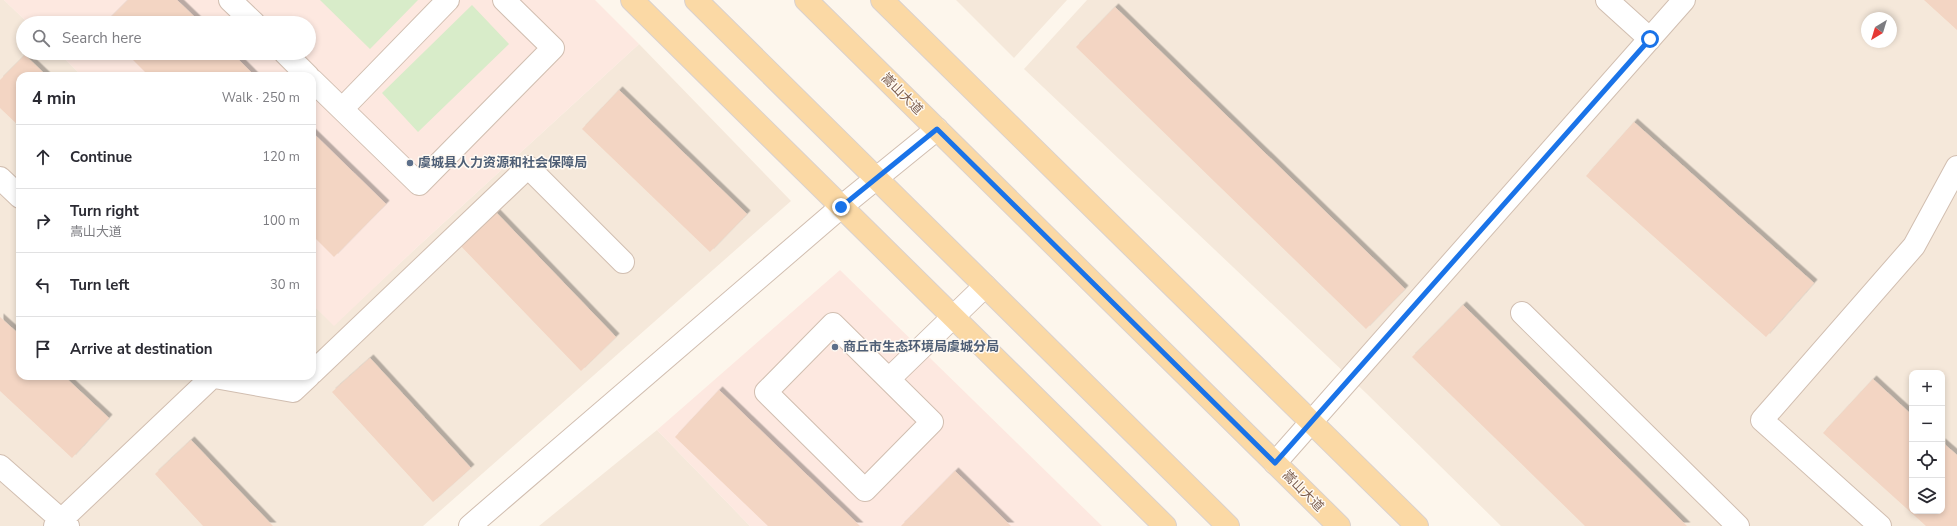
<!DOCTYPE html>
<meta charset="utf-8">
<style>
:root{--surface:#fff;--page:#f7f7f7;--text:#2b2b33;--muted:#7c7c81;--line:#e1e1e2}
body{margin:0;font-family:"Nunito Sans","Noto Sans SC",sans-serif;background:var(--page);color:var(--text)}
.controls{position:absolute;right:12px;bottom:12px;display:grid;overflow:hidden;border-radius:8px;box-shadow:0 2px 6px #0003}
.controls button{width:36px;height:36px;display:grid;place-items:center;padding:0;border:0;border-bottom:1px solid var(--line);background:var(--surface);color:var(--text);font:20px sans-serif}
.compass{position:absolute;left:1861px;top:12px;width:36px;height:36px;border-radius:50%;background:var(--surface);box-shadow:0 2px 6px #0003;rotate:218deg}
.stop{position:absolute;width:12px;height:12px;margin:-9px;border:3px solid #1a73e8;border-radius:50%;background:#fff}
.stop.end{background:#1a73e8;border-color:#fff;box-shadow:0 1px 4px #0008}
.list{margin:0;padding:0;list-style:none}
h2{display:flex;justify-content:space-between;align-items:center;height:52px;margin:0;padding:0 16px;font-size:17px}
h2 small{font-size:13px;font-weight:400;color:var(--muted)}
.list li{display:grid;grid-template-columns:26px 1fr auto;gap:12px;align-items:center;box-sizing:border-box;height:64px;padding:0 16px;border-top:1px solid var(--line)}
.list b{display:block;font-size:15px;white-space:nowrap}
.list p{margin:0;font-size:13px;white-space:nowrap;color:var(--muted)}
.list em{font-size:13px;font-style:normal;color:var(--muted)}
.icon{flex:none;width:22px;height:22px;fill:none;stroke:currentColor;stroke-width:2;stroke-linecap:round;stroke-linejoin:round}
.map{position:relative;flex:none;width:1957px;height:526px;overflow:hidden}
.search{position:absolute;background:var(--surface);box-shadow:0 2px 6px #0003;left:16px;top:16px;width:300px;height:44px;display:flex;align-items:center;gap:10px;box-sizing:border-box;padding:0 14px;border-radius:22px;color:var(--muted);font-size:15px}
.panel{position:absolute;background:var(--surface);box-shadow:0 2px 6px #0003;left:16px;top:72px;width:300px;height:308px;border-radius:12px}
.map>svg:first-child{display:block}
.residential{fill:#f5e8da;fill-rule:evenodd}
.commercial{fill:#fde8e0}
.green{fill:#d8ecc9}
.building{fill:#f3d5c3;filter:url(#shadow)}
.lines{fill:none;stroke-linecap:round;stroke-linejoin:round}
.minor-casing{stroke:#d1beb0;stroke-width:24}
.major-casing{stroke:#dad1cd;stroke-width:24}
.minor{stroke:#fff;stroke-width:22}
.major{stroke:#fbd9a5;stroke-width:22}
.route{stroke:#1a73e8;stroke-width:5}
.service-dot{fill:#5c6f8a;stroke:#fffaf3;stroke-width:1.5}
.labels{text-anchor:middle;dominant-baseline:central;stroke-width:3;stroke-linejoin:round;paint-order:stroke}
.street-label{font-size:13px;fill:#7a5c4d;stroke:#fffaf3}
.service-label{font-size:13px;font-weight:bold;fill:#4e5e75;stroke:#fffaf3;text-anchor:start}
</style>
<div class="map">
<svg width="1957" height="526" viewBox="0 0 1957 526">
<defs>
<filter id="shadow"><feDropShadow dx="3.5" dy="-3.5" stdDeviation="0" flood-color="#0004"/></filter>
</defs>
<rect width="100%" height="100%" fill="#fdf6ec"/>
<!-- residential -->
<path class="residential" d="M0,0H4L28,23H23V53H59L82,76H20V376H312V304L334,325L414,250L639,44L791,201L423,526H0Z
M956,0H1067L1014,58Z
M1087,0H1957V526H1501L1366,393L1024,69ZM1867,18H1891V42H1867ZM1912,373H1942V511H1912Z
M657,430L750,526H539Z"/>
<!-- commercial -->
<path class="commercial" d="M4,0H595L639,44L414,250L334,326L312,304V76H82L59,53H309V23H28Z
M840,270L1102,526H750L657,430Z"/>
<!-- green -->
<path class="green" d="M320,0H418L370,49Z
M472,5L509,44L418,132L382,93Z"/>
<!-- building -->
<path class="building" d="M128,0H177L201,23H105Z
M1924,0H1957V30Z
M1115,7L1405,289L1366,329L1076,47Z
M126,53H232L255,76H149Z
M25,55L47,76H20V127L0,108V80Z
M619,90L747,214L710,252L582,129Z
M1634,122L1814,283L1766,337L1586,176Z
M312,132L386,204L334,257L312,235Z
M491,207L616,337L581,371L456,241Z
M1463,305L1687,526H1585L1412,357Z
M0,317L20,335V376H64L109,418L72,458L0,391Z
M370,358L471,468L433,502L332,392Z
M1873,379L1912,415V511H1942V442L1957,455V526H1926L1823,433Z
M719,390L860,526H768L675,437Z
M191,440L273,526H203L155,474Z
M955,471L1011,526H901Z"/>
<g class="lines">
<!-- minor casing -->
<g class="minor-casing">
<path id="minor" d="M230,0L254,23
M1607,0L1650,39
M285,53L308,76
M312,80L419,184L553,48L504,0
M342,109L448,0
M0,178L20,197
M1522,313L1738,526
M833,324L932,422L865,490L766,392Z
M312,373L528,167L623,262
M209,376L293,391L309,376
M889,379L985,286
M1275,463L1684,0
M0,466L68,526
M55,526L211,378
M470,526L841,207L937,129
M1880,526L1762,420L1914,246L1957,167"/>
</g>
<!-- major casing -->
<g class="major-casing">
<path id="major" d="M632,0L1165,526
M696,0L1228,526
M806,0L1339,526
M882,0L1417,526"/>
</g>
<!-- minor -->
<use href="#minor" class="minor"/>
<!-- major -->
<use href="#major" class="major"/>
</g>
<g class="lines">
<!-- route -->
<path class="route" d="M841,207L937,129L1275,463L1650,39"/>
</g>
<!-- markers -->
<g class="service-dot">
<circle cx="410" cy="163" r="4"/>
<circle cx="835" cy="347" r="4"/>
</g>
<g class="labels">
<!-- street labels -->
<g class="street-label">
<text transform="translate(902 94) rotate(45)">嵩山大道</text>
<text transform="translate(1303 491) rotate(45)">嵩山大道</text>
</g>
<!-- service labels -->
<g class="service-label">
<text x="418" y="163">虞城县人力资源和社会保障局</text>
<text x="843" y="347">商丘市生态环境局虞城分局</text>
</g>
</g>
</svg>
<div class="controls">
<button>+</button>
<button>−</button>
<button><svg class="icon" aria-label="locate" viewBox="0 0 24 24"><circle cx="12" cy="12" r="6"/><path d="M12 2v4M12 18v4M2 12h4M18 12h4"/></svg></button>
<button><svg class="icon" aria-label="layers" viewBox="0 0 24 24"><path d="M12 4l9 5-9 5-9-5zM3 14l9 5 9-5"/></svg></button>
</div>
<svg class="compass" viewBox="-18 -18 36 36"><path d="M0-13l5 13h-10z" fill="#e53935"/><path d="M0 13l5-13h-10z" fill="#7c7c81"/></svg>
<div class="stop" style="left:1650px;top:39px"></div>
<div class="stop end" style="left:841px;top:207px"></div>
<div class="search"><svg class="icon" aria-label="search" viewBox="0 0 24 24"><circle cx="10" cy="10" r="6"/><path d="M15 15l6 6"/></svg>Search here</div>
<section class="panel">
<h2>4 min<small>Walk · 250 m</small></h2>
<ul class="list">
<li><svg class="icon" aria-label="ahead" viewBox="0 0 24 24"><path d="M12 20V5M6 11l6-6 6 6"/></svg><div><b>Continue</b></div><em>120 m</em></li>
<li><svg class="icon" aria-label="right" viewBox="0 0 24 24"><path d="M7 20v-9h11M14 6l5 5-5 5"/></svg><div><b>Turn right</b><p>嵩山大道</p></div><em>100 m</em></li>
<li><svg class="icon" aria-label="left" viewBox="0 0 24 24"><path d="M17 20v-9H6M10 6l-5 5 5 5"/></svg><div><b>Turn left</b></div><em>30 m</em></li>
<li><svg class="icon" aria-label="arrive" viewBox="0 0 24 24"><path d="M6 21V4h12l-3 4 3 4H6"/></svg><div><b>Arrive at destination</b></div></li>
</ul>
</section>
</div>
